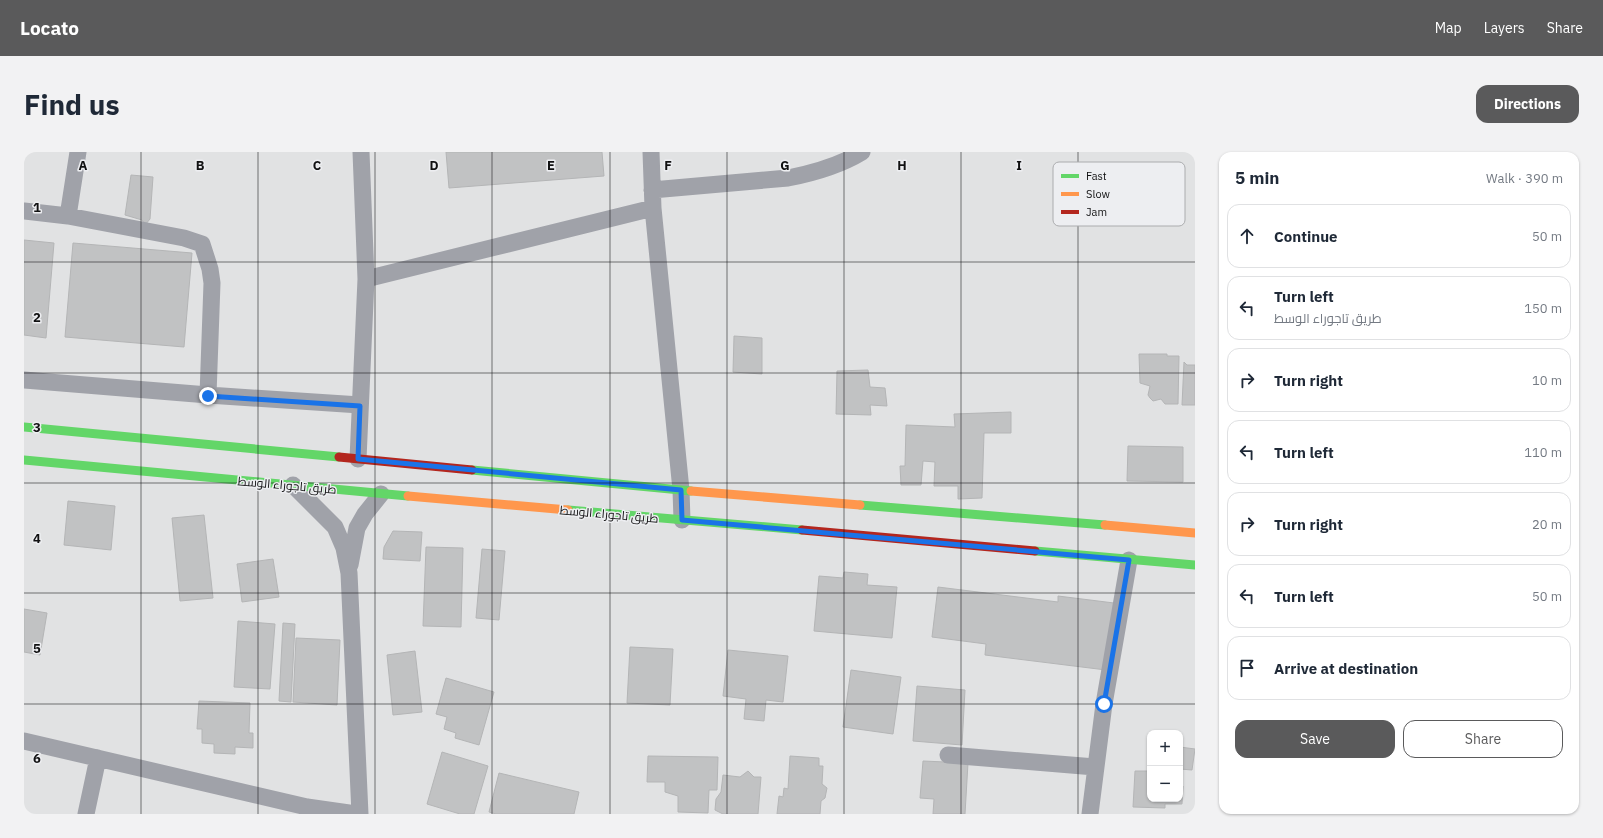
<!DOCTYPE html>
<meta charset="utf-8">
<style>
:root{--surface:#fff;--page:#f2f2f3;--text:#1f2937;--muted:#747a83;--line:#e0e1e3;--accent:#5a5a5b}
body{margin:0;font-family:"IBM Plex Sans",Cairo,sans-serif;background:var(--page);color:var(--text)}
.controls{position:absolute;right:12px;bottom:12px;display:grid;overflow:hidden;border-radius:8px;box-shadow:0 1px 3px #0004}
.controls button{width:36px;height:36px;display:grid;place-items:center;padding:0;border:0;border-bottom:1px solid var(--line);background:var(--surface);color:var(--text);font:20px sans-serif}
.stop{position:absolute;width:12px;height:12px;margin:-9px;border:3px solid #1a73e8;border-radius:50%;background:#fff}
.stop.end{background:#1a73e8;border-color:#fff;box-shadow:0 1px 4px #0008}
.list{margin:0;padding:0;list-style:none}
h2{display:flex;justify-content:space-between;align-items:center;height:52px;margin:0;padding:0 16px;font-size:17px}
h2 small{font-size:13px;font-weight:400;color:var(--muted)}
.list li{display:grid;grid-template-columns:26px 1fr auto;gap:12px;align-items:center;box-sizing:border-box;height:64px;margin:0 8px 8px;padding:0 8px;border:1px solid var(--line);border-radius:12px}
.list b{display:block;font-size:15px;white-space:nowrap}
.list p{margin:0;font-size:13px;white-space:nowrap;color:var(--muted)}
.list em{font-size:13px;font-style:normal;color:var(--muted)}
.actions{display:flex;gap:8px;padding:12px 16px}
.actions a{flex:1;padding:9px 0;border:1px solid var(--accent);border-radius:12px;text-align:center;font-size:14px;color:var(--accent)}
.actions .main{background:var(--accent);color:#fff}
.icon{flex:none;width:22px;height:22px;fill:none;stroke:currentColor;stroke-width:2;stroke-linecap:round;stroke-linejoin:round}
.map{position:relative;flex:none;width:1171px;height:662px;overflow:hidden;border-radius:12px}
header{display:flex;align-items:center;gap:24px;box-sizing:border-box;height:56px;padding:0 20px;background:var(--accent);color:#fff}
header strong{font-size:19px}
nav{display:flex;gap:22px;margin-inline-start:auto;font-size:14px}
.intro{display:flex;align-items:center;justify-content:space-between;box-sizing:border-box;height:96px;padding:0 24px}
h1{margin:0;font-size:28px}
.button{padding:10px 18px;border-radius:12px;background:var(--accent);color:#fff;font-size:14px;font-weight:700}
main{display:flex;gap:24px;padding:0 24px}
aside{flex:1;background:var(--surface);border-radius:12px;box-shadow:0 1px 3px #0004}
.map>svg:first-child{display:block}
.building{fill:#c1c2c3;stroke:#b4b5b6}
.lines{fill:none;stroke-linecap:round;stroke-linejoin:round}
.street{stroke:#a0a2a9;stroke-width:17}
.fast{stroke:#63d668;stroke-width:9}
.slow{stroke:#ff974d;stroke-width:9}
.jam{stroke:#b3261e;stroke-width:9}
.route{stroke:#1a73e8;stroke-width:5}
.grid{fill:none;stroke:#111112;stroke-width:1;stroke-opacity:0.55}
.labels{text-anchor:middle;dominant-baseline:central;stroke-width:3;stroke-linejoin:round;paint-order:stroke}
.street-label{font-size:12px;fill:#111112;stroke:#edeef1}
.key{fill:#edeef1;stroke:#abacae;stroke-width:1}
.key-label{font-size:11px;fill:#111112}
.grid-label{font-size:13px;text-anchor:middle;font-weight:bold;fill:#111112;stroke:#edeef1;stroke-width:3;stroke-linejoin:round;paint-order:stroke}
</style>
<header>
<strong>Locato</strong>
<nav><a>Map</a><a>Layers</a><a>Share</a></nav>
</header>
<div class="intro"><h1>Find us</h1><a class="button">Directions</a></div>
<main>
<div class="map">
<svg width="1171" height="662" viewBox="0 0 1171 662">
<rect width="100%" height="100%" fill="#e1e2e3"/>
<!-- building -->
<path class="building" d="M422,0H578L580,24L425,36Z
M107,23L129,25L126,67L121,73L118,68L101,63Z
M0,88L30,91L22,186L0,183Z
M49,91L168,101L160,195L41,185Z
M710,184L738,186V222L709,220Z
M1115,202H1143V204H1155L1154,252H1141L1137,247L1129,249L1126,246L1124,243L1126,234L1116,231Z
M1160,210L1163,213H1171V253H1158Z
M844,218L846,235L861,236L863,254L846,253L847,263L812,262L813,219Z
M987,260V281H960L958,346L934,347V334H910L911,310L899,309L897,333H877L876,314H881L882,273L931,275L930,262Z
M1104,294L1159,295V330L1103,329Z
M44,349L91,354L87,398L40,393Z
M180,363L189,446L156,449L148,366Z
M369,379L398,380L396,409L359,407L360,395Z
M402,395L439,396L437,475L399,474Z
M458,397L481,399L475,468L452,466Z
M249,407L255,445L218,450L213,412Z
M820,420L844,422L843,433L873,435L868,486L790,479L795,424L819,426Z
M914,435L1034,450V444L1090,451L1082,518L961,503L962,492L908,485Z
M0,457L23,461L16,503L0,500Z
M214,469L251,472L246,537L210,535Z
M259,471L271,472L267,550L255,549Z
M272,486L316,488L313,553L269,550Z
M606,495L649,497L646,553L603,551Z
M704,498L764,504L759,550L742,548L740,569L720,567L722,547L699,544Z
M391,499L398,560L369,563L363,503Z
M827,518L877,525L869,582L819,575Z
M422,526L470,540L455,593L431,586L432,581L420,577L423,565L412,562Z
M893,534L941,538L938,593L889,589Z
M175,549L226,551L225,581H229V596L211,595V602L190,601V592L178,591V577H173Z
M1156,595L1171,597L1168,618L1156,617Z
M418,600L464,614L450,662H436L403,652Z
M624,604L694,605L693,638H685L684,661L654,660V644L641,640V630H623Z
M766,604L795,606V614H799L798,632L803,636L801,646L797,649L796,662H753L755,644L759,645L760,636L764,637Z
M899,609L944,611L941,662H909L910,647L896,646Z
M724,619L730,625H737L734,662H699L691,658L692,647L697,640L699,623L716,625Z
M1111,619H1126V647H1156V634H1159L1158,652H1141V656L1109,655Z
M475,621L555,640L550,662H472L465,660Z"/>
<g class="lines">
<!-- street -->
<path class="street" d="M337,0L342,127
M627,0L629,56L657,338L658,368
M628,38L764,26C790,21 815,14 838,0
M0,59L44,64L160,86L178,92L186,117L188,131L184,243
M44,64L54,0
M0,228L184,243L336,253
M334,307L342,127L629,56
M269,333L311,375L320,396L325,421L336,662
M326,413L333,376L341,362L357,342
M0,589L283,655L332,662
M924,603L1071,615
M62,662L74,606
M1066,662L1080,552L1105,408"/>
<!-- fast -->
<path class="fast" d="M0,275L315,305
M0,308L384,344
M448,318L667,339
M836,353L1081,373
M544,358L778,378
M1011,399L1171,413"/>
<!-- slow -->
<path class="slow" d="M667,339L836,353
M384,344L544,358
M1081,373L1171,381"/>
<!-- jam -->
<path class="jam" d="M315,305L448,318
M778,378L1011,399"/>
</g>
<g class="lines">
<!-- route -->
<path class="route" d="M184,244L336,254L334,307L657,338L658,368L1105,408L1080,552"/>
</g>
<!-- grid -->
<path class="grid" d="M117,0V662M234,0V662M351,0V662M468,0V662M586,0V662M703,0V662M820,0V662M937,0V662M1054,0V662M0,110H1171M0,221H1171M0,331H1171M0,441H1171M0,552H1171"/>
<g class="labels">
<!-- street labels -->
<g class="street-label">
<text transform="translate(263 333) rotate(5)">طريق تاجوراء الوسط</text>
<text transform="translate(585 362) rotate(5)">طريق تاجوراء الوسط</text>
</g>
</g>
<!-- legend -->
<rect x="1029" y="10" width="132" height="64" rx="6" class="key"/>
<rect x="1037" y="22" width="18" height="4" fill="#63d668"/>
<rect x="1037" y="40" width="18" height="4" fill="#ff974d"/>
<rect x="1037" y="58" width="18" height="4" fill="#b3261e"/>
<g class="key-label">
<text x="1062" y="28">Fast</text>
<text x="1062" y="46">Slow</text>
<text x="1062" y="64">Jam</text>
</g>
<g class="grid-label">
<text x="59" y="18">A</text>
<text x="176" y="18">B</text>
<text x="293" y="18">C</text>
<text x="410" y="18">D</text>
<text x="527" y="18">E</text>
<text x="644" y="18">F</text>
<text x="761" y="18">G</text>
<text x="878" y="18">H</text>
<text x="995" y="18">I</text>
<text x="13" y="60">1</text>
<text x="13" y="170">2</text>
<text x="13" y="280">3</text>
<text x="13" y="391">4</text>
<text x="13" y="501">5</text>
<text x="13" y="611">6</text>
</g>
</svg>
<div class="controls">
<button>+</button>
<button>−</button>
</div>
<div class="stop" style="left:1080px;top:552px"></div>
<div class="stop end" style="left:184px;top:244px"></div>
</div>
<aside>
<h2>5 min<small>Walk · 390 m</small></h2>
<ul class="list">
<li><svg class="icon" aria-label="ahead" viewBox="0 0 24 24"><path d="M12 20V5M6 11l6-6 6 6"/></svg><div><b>Continue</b></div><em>50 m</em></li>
<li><svg class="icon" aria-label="left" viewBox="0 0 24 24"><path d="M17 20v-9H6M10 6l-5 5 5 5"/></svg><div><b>Turn left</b><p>طريق تاجوراء الوسط</p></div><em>150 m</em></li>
<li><svg class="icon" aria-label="right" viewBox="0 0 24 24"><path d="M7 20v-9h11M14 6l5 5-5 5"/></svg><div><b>Turn right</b></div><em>10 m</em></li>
<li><svg class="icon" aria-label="left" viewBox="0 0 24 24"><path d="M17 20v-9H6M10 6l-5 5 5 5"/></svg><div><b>Turn left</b></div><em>110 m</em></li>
<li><svg class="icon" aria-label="right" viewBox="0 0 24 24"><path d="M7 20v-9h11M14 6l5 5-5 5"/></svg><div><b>Turn right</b></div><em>20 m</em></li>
<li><svg class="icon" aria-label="left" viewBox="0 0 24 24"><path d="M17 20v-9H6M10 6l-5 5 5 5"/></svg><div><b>Turn left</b></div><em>50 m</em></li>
<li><svg class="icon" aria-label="arrive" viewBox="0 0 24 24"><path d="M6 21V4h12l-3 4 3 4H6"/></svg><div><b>Arrive at destination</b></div></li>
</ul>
<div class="actions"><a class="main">Save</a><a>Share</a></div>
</aside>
</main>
